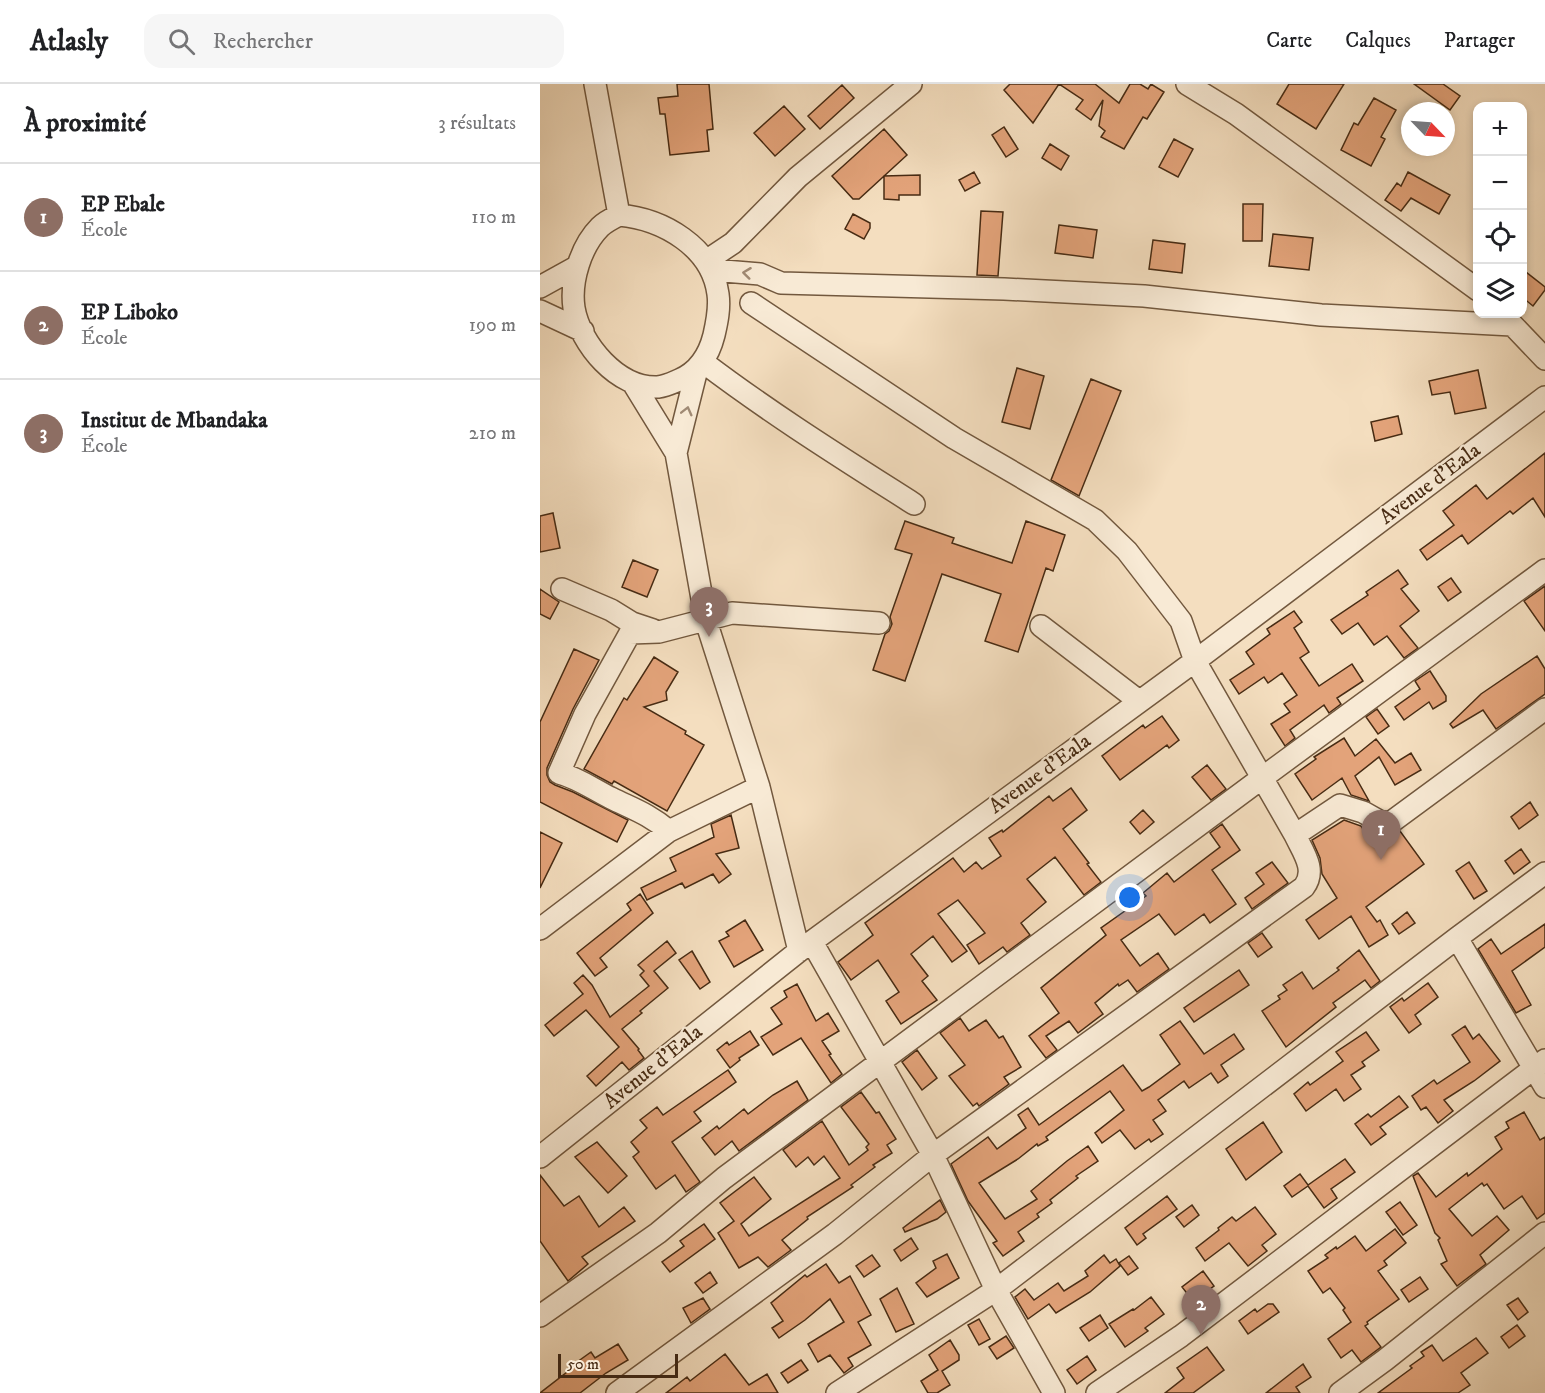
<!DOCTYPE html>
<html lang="fr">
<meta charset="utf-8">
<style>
:root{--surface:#fff;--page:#f6f6f6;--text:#202124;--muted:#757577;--line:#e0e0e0;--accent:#0b8043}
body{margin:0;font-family:"IM FELL DW Pica",serif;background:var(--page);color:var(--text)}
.controls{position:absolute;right:18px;top:18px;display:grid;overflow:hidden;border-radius:12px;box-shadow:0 3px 9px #0003}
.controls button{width:54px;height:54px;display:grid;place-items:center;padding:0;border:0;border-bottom:2px solid var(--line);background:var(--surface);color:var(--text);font:30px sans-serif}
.compass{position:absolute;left:861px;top:18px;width:54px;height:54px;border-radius:50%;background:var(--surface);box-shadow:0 3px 9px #0003;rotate:115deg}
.scale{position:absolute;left:18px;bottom:15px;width:120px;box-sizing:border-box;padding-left:6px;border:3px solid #472b13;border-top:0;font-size:16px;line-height:21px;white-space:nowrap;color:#472b13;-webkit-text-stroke:4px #f8ead5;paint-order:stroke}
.you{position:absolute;left:590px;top:814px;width:21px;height:21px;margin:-15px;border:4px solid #fff;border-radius:50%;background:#1a73e8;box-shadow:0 0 0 9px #1a73e833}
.badge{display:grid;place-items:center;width:39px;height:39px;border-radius:50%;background:var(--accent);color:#fff;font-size:20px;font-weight:700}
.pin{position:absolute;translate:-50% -50px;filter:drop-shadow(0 2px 3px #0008)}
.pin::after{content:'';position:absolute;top:32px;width:21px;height:18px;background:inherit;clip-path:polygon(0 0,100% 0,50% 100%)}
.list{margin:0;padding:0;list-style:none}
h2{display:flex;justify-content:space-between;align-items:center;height:78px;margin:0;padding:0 24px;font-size:26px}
h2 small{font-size:20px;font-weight:400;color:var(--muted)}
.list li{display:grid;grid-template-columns:39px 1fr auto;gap:18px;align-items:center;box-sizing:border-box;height:108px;padding:0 24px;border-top:2px solid var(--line)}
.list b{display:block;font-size:22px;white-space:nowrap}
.list p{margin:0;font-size:20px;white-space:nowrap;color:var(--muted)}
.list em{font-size:20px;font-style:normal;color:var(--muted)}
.icon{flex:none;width:33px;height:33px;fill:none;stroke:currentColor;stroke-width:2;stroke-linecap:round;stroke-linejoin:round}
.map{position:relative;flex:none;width:1005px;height:1309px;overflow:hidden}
header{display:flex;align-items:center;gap:36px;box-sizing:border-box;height:84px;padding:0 30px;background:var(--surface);border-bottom:2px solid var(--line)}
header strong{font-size:28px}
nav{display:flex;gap:33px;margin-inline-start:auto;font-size:21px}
.search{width:420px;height:54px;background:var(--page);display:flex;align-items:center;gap:15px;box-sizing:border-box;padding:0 21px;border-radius:18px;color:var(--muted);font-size:22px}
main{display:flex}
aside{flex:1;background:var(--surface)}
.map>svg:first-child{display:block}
.building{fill:#e3a37a;stroke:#472b13;stroke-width:1.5}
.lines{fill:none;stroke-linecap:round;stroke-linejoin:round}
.minor-casing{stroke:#72583e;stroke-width:24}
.minor{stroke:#f8ead5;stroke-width:21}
.oneway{stroke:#a08a74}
.labels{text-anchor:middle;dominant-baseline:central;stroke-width:4.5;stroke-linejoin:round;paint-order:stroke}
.street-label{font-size:21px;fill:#472b13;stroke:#f8ead5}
</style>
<header>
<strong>Atlasly</strong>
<div class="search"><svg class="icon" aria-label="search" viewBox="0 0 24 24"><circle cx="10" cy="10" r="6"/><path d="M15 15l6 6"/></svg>Rechercher</div>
<nav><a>Carte</a><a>Calques</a><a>Partager</a></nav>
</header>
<main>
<aside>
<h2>À proximité<small>3 résultats</small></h2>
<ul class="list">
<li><span class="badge" style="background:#8d6e63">1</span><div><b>EP Ebale</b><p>École</p></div><em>110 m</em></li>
<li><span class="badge" style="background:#8d6e63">2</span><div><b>EP Liboko</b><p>École</p></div><em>190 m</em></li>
<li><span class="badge" style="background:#8d6e63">3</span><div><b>Institut de Mbandaka</b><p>École</p></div><em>210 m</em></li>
</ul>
</aside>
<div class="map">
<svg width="1005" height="1309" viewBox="0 0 1005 1309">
<rect width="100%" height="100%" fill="#f4debf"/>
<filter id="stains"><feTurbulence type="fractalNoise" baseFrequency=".00333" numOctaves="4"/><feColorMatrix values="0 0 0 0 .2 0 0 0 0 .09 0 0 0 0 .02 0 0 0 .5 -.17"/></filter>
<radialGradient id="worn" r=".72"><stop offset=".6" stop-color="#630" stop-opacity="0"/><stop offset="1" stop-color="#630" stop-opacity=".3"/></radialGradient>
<!-- building -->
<path class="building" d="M137,0H169L173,45L167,46L169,67L130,71L125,30H120L118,14L138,12Z
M470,0H519L493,39L464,6Z
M519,0H555L579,19L590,0H600L608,5L611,0L624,8L607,35L603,33L584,65L561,53L565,47L559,42L563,16L551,36L536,25L543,16Z
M749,0H804L776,45L737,20Z
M874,0H903L920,12L910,26Z
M302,1L314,14L280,45L268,32Z
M834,14L856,26L841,53L845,55L831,82L801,66L814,39L818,41Z
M244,22L265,45L235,72L214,49Z
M464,43L478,65L466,73L452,51Z
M344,45L367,71L319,115H313L292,92Z
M634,55L653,65L638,93L619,83Z
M510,60L529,72L521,86L502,74Z
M434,88L440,99L425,107L419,96Z
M868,88L910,111L899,130L871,114L861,127L845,116L857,99L861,102Z
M380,91V111H359V116L344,115V92Z
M703,120H723L722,157H703Z
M441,127L463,128L458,192L437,191Z
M313,130L330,139V144L324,155L305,145Z
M519,141L557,146L553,174L515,169Z
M733,150L773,154L769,186L729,182Z
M613,156L645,160L642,189L609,185Z
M982,185L1005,203V206L993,222L982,213Z
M477,284L504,292L490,345L462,338Z
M938,286L946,324L915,330L910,308L892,311L889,297Z
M551,295L581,307L539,412L511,396Z
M858,332L862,350L835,357L831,338Z
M1005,369V433L993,414L973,430L970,427L928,460L922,451L887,476L880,466L914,441L903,427L936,401L947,415Z
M13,429L20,464L0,468V432Z
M365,437L414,454L412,459L472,479L486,437L525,451L513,487L506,484L478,568L445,557L461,510L402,490L365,597L333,586L345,550L349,547L352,540L350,533L372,470L355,465Z
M93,476L118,486L107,513L82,503Z
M858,486L868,500L861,505L879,527L860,542L878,564L864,574L847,552L834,561L818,539L802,550L791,536L828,511L826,508Z
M911,494L921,508L908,517L898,503Z
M1005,502V547L984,517Z
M0,505L19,518L10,535L0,530Z
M754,527L762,538L754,544L769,568L760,574L779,602L812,580L823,597L797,614L801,620L789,629L784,621L750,646L755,654L745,662L731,640L750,628L744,620L757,611L742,589L728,599L724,593L699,610L690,596L714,580L706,568L730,550L727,545Z
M34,565L59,576L33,625L7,684V691L10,698L15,701L33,708L88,736L77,758L0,718V638Z
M997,572L1005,585V610L956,645L943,626L913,644L910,640L941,610Z
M114,573L138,588L126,608L127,616L104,623L146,647L145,650L164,661L127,727L74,697L72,700L44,685L84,614L87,616Z
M890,587L906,612V617L893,625L889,618L864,636L855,623L880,605L875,597Z
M837,625L849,642L838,650L826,633Z
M622,632L639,656L629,664L627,661L580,696L562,672L603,641L605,644Z
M804,654L815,672L836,655L855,679L871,669L881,686L855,701L839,673L815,692L829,717L811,711L802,694L772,716L755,690L776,675L774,673Z
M667,681L686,705L671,716L652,693Z
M531,704L547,726L523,745L549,779L547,780L561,798L544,811L515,773L487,795L506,818L481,839L490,851L467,868L463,863L439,880L427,861L445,849L418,816L398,830L427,867L412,878L393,852L371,870L388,892L382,897L397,916L361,940L346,917L359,908L338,876L311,896L298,878L333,851L325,839L413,774L424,788L436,778L442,785L461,772L449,754L462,746L463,748L509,712L513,717Z
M990,718L998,731L979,745L971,733Z
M603,726L614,738L600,750L590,738Z
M191,731L199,764L176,770L191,790L179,799L173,790L145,804L142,799L107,816L101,804L136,787L130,774L174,753L171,740Z
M804,736L821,742L836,765L860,747L884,780L826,823L837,838L840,836L848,851L829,863L811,832L779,855L766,836L797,814L782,790L780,774L772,756Z
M682,740L700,766L672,786L696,820L670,839L664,830L635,851L619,830L581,856L600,882L618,869L629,885L597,908L588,896L579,902L578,900L555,919L563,930L538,949L529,937L506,952L517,966L506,974L489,952L519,929L501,904L566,851L561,844L606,812L603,809L627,789L634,798L680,763L670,749Z
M0,748L22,759L0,804Z
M981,765L990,778L974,790L965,777Z
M732,778L748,799L712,825L705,814L724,800L716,789Z
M929,778L947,807L934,815L916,787Z
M100,810L113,829L60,874L67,883L55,892L37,869L91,826L87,820Z
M867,828L875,839L859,850L852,840Z
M205,836L223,866L194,883L179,857L189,852L186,848Z
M1005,840V863L972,887L991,921L976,929L938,865L951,855L961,870Z
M722,849L732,863L718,873L708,859Z
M127,857L136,869L114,887L128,904L100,927L102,929L82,945L99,965L98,966L104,974L89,986L82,978L56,1002L47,992L79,963L46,926L14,952L5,941L43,910L34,899L43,891L52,901L70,933L109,902L100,891L104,887L98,881Z
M819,866L840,897L831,904L825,896L793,919L796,923L746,963L722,927L740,915L738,912L747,906L743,901L762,888L773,905L799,886L797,884Z
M152,867L170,898L160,905L139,876Z
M699,886L709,901L654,938L644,924Z
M888,899L898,913L875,931L881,940L869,949L850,923L862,914L864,917Z
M257,900L276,937L288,929L299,947L282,957L291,970L289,971L302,990L291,999L261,954L233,971L221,953L242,940L231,924L247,913L244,907Z
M420,934L429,947L446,936L459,954L463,952L481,983L464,993L469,1000L439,1022L437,1019L433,1022L409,992L425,981L400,949Z
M640,937L664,970L694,950L704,965L681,981L688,992L678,999L671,989L649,1004L644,997L618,1016L626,1027L613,1036L623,1050L611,1058L609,1055L595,1065L580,1046L562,1059L555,1049L584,1026L570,1007L506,1053L508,1056L498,1062L497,1060L478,1075L439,1099L465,1135L497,1115L491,1107L527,1077L548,1062L558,1077L536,1092L538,1094L510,1116L512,1119L497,1130L499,1133L478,1148L484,1157L463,1172L453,1159L457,1157L428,1117L411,1080L448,1053L457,1065L486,1044L478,1031L488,1024L499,1041L583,981L602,1007L609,1003L640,980L620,951Z
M925,942L933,955L939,950L960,977L934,997L904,1016L913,1027L898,1039L886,1023L881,1026L872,1012L894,996L897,1000L930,978L912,951Z
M210,947L219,961L199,974L200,976L190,984L177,966L187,958L189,961Z
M826,948L839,966L822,978L825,982L811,991L821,1005L804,1017L796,1005L766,1027L754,1010L768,998L770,1001L803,977L796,968Z
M377,966L397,994L382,1006L362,978Z
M188,986L196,998L154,1028L161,1037L132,1058L160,1098L146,1108L135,1091L116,1105L93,1073L99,1068L91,1058L107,1044L100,1036L117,1023L123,1031Z
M257,997L268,1016L199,1067L192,1057L175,1071L162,1054L177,1042L179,1045L204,1025L208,1030L233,1011Z
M321,1008L336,1029L339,1028L356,1055L347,1061L352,1069L333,1081L335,1083L311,1101L313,1103L267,1133L268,1135L242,1156L251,1166L228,1183L218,1173L199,1184L178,1149L194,1137L180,1119L214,1093L231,1115L201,1140L209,1152L300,1094L284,1072L274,1081L268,1073L256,1083L243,1066L282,1037L309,1081L328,1066L326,1063L329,1060L301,1023Z
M859,1012L868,1023L840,1043L846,1050L831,1061L815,1040L828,1030L831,1033Z
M984,1028L1000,1056L1005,1053V1129L997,1135L982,1112L964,1125L947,1100L944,1102L942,1099L909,1125L932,1152L957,1132L969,1146L940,1171L946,1180L917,1202L901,1180L907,1177L898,1156L900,1154L895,1149L873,1092L878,1089L896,1113L927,1089L928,1092L962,1065L955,1053L969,1044L966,1038Z
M723,1038L742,1068L706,1096L686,1065Z
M57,1058L87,1092L68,1109L35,1073Z
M805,1075L815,1088L791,1105L797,1114L784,1124L768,1102L752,1113L744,1102L760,1090L768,1101Z
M0,1091L24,1122L39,1112L59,1143L84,1123L95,1137L42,1173L48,1180L28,1197L0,1157Z
M627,1112L637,1125L603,1150L606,1154L597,1161L585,1144Z
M400,1116L406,1128L397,1135L365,1148L363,1144Z
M860,1118L877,1141L863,1151L846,1128Z
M652,1121L659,1131L644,1143L636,1133Z
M715,1123L736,1150L722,1161L727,1167L708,1182L689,1159L665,1177L656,1164L679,1146L678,1144L692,1133L696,1137Z
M164,1140L175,1155L130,1188L122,1178L144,1162L140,1157Z
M855,1145L866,1159L844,1177L847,1181L838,1187L859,1215L827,1238L828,1240L825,1242L841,1263L821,1278L812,1266L801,1274L788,1255L811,1238L803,1226L805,1224L790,1204L783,1209L768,1187L788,1174L785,1171L796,1163L797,1165L815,1152L826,1167Z
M371,1154L378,1165L361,1177L354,1166Z
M407,1170L419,1194L387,1213L376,1199L396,1184L393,1177Z
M332,1171L340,1182L324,1193L316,1182Z
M564,1171L570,1179L576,1175L580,1182L550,1208L516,1229L509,1220L488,1235L475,1213L485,1205L494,1216L518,1199L524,1207L548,1192L545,1187Z
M589,1172L598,1184L588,1191L579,1179Z
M286,1180L299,1199L310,1192L331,1231L318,1238L331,1261L308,1274L313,1282L304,1289L290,1271L278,1278L268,1260L304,1238L290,1215L265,1236L239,1254L232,1244L243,1237L231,1219L265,1191L267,1193Z
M663,1187L674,1202L653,1217L642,1203Z
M170,1188L177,1199L163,1209L155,1199Z
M880,1193L888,1205L869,1218L861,1206Z
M357,1204L374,1240L356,1248L340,1215Z
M611,1213L624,1230L605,1244L608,1247L585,1263L569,1240L593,1225L594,1226Z
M163,1214L170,1225L151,1239L143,1224Z
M978,1214L988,1228L978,1236L967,1221Z
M728,1220H733L739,1228L708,1250L699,1237L715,1225L717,1228Z
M560,1231L568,1244L549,1257L540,1244Z
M439,1235L450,1255L439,1261L428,1241Z
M977,1241L985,1252L969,1264L961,1253Z
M466,1252L474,1264L457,1275L449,1263Z
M936,1254L948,1269L921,1289L930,1301L918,1309H838L872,1284L870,1282L884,1272L881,1268L892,1261L903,1277Z
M410,1256L419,1271V1276L402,1287L410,1301L397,1309H388L381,1297L398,1286L389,1271Z
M78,1260L88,1276L66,1289L40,1309H0L27,1288L26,1286L51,1268L55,1274Z
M667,1263L684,1286L653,1309H625L644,1294L637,1284Z
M185,1270L209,1301L227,1290L238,1309H126L147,1293L150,1297Z
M547,1272L556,1286L537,1300L527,1286Z
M261,1276L268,1286L248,1299L241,1289Z
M763,1280L771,1293L756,1303L760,1309H726Z"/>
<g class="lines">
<!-- minor casing -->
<g class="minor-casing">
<path id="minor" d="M55,0L79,131
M647,0L696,30L938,206
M79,131C123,135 172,163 178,210C180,224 177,238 174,251C169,271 158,288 139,296C132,299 126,302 118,303C78,305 40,260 34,224C30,197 41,162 60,143C65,138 73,134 79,131Z
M166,177L193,159L258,93L371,0
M172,186L220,190L241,199L464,205L604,212L781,231L972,241
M0,203L38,182
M211,219L414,354L555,436L587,467L641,537L655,577L755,751
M0,227L43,247
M964,232L1005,275
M163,278C230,329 302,374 374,420
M93,299L136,369L166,537L219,703L259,867
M136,369L157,285
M22,505L71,526L92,539L113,546
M501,542L599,617
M129,747C109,730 93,725 71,714C53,705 38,694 19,689L45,630L90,549L119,548L192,529L339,539
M0,845L129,747L219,703
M917,854L1005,1003
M272,858L393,1071L456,1206L514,1309
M0,1073L259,867L655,577L1005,313
M0,1232L118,1149L184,1094L722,694L1005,486
M77,1309L295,1150L393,1071L764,803C777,786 763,768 755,751L800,721L823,728L839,737L850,739L1005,625
M297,1309L456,1206L917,854L1005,789
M557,1309L641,1252L1005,976
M800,1309L845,1276L1005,1149"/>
</g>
<!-- minor -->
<use href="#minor" class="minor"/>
</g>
<!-- one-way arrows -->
<defs><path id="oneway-chevron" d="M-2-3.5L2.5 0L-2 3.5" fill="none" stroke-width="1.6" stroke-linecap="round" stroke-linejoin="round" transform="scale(1.5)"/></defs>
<g class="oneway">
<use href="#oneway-chevron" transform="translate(207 189) rotate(-173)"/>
<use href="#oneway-chevron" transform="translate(147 327) rotate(-76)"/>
</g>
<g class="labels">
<!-- street labels -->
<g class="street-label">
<text transform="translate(890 400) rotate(-37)">Avenue d'Eala</text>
<text transform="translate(500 690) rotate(-36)">Avenue d'Eala</text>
<text transform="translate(113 983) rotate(-39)">Avenue d'Eala</text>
</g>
</g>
<rect width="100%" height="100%" filter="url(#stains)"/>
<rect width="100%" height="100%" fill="url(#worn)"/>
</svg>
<div class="controls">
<button>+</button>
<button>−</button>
<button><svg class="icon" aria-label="locate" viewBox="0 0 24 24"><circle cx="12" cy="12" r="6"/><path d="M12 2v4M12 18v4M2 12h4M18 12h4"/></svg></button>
<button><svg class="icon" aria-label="layers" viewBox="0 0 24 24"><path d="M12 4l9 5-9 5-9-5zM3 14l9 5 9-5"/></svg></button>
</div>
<svg class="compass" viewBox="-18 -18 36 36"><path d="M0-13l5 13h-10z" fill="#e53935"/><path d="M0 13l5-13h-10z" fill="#757577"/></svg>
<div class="scale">50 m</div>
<div class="you"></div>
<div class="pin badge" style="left:841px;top:776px;background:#8d6e63">1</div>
<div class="pin badge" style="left:661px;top:1251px;background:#8d6e63">2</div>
<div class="pin badge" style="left:169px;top:553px;background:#8d6e63">3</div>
</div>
</main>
